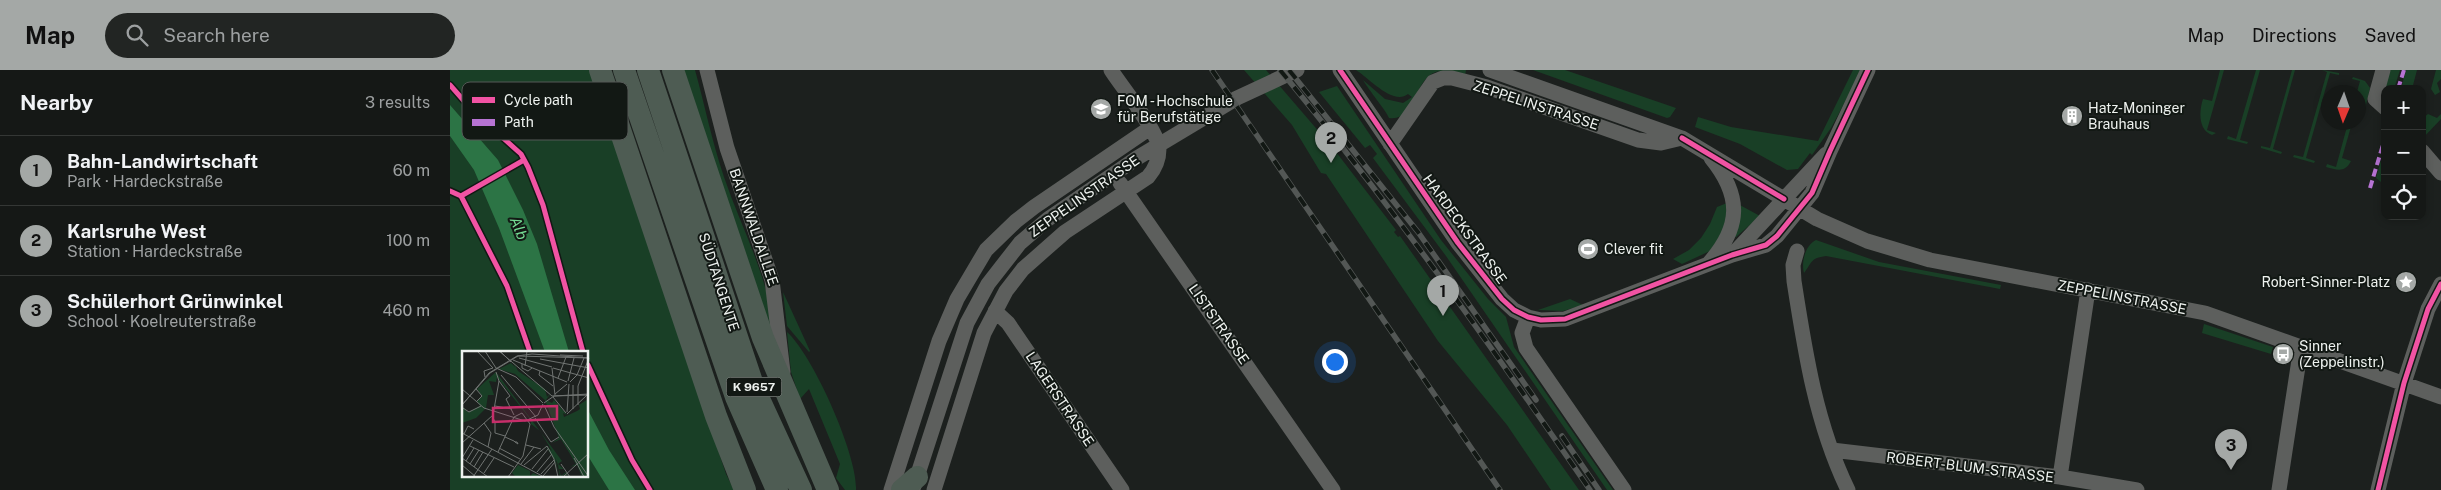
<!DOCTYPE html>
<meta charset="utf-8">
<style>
:root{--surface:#151816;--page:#222523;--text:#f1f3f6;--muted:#9da0a1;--line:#343735;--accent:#a4a8a6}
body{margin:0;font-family:"Public Sans",sans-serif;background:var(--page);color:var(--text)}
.controls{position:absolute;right:15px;top:15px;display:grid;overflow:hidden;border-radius:10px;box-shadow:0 2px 8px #0003}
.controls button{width:45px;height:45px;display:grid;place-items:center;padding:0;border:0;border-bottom:1px solid var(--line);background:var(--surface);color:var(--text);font:25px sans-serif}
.compass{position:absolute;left:1871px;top:15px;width:45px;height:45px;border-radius:50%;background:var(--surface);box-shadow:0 2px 8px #0003;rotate:182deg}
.you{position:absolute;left:884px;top:291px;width:18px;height:18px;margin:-12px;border:4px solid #fff;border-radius:50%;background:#1a73e8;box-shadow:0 0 0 8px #1a73e833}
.badge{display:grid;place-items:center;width:32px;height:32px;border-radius:50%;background:var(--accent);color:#111;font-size:16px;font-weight:700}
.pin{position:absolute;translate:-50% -41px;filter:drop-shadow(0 1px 2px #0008)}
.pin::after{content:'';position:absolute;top:26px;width:18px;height:15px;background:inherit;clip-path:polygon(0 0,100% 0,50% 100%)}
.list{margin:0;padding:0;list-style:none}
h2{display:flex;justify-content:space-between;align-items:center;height:65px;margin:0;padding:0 20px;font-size:21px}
h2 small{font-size:16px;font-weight:400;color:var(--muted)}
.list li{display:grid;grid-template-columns:32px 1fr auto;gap:15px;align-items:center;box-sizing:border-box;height:70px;padding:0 20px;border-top:1px solid var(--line)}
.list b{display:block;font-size:19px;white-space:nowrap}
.list p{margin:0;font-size:16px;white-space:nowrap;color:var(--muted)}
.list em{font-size:16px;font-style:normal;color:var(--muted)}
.icon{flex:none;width:28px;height:28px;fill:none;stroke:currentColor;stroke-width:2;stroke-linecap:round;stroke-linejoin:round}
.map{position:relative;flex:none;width:1991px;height:420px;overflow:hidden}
header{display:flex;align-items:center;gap:30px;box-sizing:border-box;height:70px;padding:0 25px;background:var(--accent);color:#111}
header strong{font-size:24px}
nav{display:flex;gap:28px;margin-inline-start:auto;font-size:18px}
.search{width:350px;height:45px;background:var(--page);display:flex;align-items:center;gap:12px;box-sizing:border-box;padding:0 18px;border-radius:28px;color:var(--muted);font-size:19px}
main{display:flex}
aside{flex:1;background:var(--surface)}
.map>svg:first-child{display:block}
.green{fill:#193f26;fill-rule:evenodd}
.water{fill:#2c7445}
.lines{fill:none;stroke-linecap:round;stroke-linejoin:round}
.minor{stroke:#5d5f5d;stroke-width:15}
.highway{stroke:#4e5c53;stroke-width:22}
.rail-casing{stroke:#535755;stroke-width:5.5}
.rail{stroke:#121814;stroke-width:4;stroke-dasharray:11;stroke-linecap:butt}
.quiet{stroke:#b673d3;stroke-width:4;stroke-dasharray:8 4;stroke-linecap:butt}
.cycleway-casing{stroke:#121814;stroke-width:8}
.cycleway{stroke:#f153a3;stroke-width:5}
.labels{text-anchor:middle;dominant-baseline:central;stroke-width:4;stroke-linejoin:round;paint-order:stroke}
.shield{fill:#121814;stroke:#acb1ad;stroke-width:1}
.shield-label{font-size:12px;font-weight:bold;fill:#eef2ef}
.poi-label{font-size:14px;fill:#eef2ef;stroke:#121814;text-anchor:start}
.street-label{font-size:14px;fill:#eef2ef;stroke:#121814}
.water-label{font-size:15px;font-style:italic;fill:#74db93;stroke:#121814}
.inset-road{fill:none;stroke:#707472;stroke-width:1}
.view{fill:#c62e6a;fill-opacity:0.15;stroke:#c62e6a;stroke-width:2.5}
.inset-edge{fill:none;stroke:#eef2ef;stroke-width:2.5}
.key{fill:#121814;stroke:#545956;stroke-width:1}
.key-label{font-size:14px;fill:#eef2ef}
</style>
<header>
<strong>Map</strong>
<div class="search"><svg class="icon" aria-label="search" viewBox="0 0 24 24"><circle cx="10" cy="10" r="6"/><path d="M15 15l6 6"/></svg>Search here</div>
<nav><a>Map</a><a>Directions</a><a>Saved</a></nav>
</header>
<main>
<aside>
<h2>Nearby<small>3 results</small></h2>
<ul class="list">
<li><span class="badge">1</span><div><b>Bahn-Landwirtschaft</b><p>Park · Hardeckstraße</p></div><em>60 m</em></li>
<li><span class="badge">2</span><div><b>Karlsruhe West</b><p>Station · Hardeckstraße</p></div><em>100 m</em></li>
<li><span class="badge">3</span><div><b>Schülerhort Grünwinkel</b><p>School · Koelreuterstraße</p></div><em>460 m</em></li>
</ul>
</aside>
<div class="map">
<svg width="1991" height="420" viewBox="0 0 1991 420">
<rect width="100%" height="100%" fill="#1c201e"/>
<!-- green -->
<path class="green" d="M0,0H141L276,404L284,420H0ZM14,282H138V406H14Z
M229,0H245C255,36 262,72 274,107C293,163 324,216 324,275Z
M794,0H816L877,71L876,72L881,80L883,78L946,160L944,162L948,167L950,166L1129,420H1101L1057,355L988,271L876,104L871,103L842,55Z
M906,0H1016L1015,6C1007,4 999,1 991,1C963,3 968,52 939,48C937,42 918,19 913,10L935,29L953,33L962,27L958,24C943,36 919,8 906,0Z
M1083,0H1115L1226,38L1220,47L1217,48Z
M1403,0H1412L1381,58L1362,85L1360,83L1348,99L1337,100L1290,74L1245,57L1248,47L1281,57L1368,71Z
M1770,0H1774L1757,60L1766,63L1762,65C1748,60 1749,41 1753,29L1762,31Z
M1806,0H1810L1790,70L1798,72L1797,74L1777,69L1778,66L1786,69Z
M1842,0H1845L1823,79L1832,82L1831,84L1811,78V76L1820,78Z
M1872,0L1889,3V5L1880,3L1856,88L1865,91L1864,93L1843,87L1844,85L1853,87L1877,2Z
M1939,0H1950L1944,19H1935V28L1933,25Z
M1956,0H1967L1962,19H1951Z
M1986,0H1991V9L1987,13L1990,22L1985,25L1981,19Z
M1903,7L1915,11L1920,18L1913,48L1909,47L1908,22H1907L1910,11L1902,9Z
M887,16L991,170L1038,229L1056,247L1064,277L1163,420H1157L996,186L923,88L927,84L920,75L915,78L869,22Z
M1978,44L1987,48L1991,44V49L1972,69V49Z
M1898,53H1902L1892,88L1901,91C1895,103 1887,100 1876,97L1877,94L1886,97Z
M1935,76V110L1931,112L1926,108Z
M1277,133L1276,157L1260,181L1232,194L1223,189L1239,180L1251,168L1260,154L1267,137Z
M1288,134L1310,146L1286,167H1284Z
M1366,170L1429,192L1551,215L1550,219L1376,186C1360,188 1362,193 1354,203C1351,193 1355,175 1366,170Z
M333,222L360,281L359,282L337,256Z
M1120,229L1133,235L1113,241L1088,240Z
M1754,254L1823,277L1821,284L1752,263Z
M337,262C363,285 408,386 406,420H395L386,408L390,394L359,319L350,329L341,302Z"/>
<!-- water -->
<path class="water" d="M0,35L48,90L73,140L87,174L119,282H95L49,158L24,100L0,66Z
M138,340L159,380L185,420H159L138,386Z"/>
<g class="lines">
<!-- minor -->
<path class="minor" d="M257,0L277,78L322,210L333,302
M890,0L1008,173L1052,229L1064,240L1078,247L1091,250L1115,249L1282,185L1316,175L1327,166L1362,123L1380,81L1418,0
M1040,0L1232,68L1367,149L1417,171L1480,190L1755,243L1991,327
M1933,0L1925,29L1935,38
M940,74L983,12L993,8H1002L1037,17L1188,70L1211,73L1232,68
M1972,81L1991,103
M670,113L883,420
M1347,181L1343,195L1344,211C1355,282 1366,354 1398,420
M1283,184L1376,84
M1259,193C1291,157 1292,126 1261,88
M545,241L558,253L672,420
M1078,247L1072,263L1076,278L1174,420
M1382,380L1610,407L1687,420
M1610,407L1638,220
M464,416L517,253L538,214L570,173L598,149L687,88L787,28L847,0
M441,420L489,271L507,229L536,180L566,151L584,137L700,58
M484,420L534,263L556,221L573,199L615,162L698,107C705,99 709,90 709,79C709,62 671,16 661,0
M1829,420L1851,277
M1928,420L1954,313L1978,239L1991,214"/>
<!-- highway -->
<path class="highway" d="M150,0L266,346L295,420
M174,0L286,327L327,420
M198,0L304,318L351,420
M223,0L313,268L378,420
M452,420L467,407"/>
<!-- rail casing -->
<g class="rail-casing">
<path id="rail" d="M762,0L1050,420
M830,0C941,134 1041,276 1140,420
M839,0L968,162L1086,330
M1112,366L1149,420"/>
</g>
<!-- rail -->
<use href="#rail" class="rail"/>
<!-- quiet -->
<path class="quiet" d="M1948,19L1954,0
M1920,118L1935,68"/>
<!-- cycleway casing -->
<g class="cycleway-casing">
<path id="cycleway" d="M890,0L1008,173L1052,229L1064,240L1078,247L1091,250L1115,249L1282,185L1316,175L1327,166L1362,123L1380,81L1418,0
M0,15L22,40L71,84L78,97L93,135L133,282
M1232,68L1334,129
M0,121L11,126L57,216L80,282
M11,126L74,90
M138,295L182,390L200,420
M1928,420L1954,313L1978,239L1991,214"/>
</g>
<!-- cycleway -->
<use href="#cycleway" class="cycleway"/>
</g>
<!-- icons -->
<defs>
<g id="school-disc" transform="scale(1.125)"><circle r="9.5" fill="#a4a8a6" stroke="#121814"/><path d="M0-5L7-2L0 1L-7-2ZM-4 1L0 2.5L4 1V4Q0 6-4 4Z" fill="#fff"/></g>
<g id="building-disc" transform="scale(1.125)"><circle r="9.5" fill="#a4a8a6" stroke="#121814"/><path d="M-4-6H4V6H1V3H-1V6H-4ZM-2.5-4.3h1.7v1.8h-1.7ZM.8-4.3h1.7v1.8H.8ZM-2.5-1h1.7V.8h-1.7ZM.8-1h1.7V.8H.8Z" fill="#fff"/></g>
<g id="stadium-disc" transform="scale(1.125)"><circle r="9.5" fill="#a4a8a6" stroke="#121814"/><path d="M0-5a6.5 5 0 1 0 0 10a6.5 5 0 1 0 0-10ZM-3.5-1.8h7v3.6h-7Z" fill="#fff"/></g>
<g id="sight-disc" transform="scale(1.125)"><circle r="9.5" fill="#a4a8a6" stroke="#121814"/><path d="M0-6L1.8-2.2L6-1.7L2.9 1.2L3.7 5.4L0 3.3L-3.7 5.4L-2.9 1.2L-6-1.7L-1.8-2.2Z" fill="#fff"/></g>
<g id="bus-disc" transform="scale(1.125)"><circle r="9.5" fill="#a4a8a6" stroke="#121814"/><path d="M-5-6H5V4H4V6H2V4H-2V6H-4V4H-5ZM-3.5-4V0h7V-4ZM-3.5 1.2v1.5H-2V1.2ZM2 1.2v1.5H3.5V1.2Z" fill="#fff"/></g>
</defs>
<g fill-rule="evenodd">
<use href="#school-disc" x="651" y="39"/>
<use href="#building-disc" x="1622" y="46"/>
<use href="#stadium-disc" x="1138" y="179"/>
<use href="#sight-disc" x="1956" y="212"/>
<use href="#bus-disc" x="1833" y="284"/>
</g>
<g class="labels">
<!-- shield labels -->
<rect class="shield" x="276.5" y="307.5" width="55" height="19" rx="4"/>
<g class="shield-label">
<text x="304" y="317">K 9657</text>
</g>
<!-- poi labels -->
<g class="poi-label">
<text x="667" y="31">FOM - Hochschule<tspan x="667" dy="16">für Berufstätige</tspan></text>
<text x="1638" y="38">Hatz-Moninger<tspan x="1638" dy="16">Brauhaus</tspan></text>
<text x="1154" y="179">Clever fit</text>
<text x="1940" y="212" text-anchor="end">Robert-Sinner-Platz</text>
<text x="1849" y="276">Sinner<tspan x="1849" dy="16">(Zeppelinstr.)</tspan></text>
</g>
<!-- street labels -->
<g class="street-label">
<text transform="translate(1086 35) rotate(18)">ZEPPELINSTRASSE</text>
<text transform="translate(634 126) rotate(-35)">ZEPPELINSTRASSE</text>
<text transform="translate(304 157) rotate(71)">BANNWALDALLEE</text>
<text transform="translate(1015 159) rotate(54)">HARDECKSTRASSE</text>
<text transform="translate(269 212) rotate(72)">SÜDTANGENTE</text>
<text transform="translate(1672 227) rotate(11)">ZEPPELINSTRASSE</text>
<text transform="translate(769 254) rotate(55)">LISTSTRASSE</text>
<text transform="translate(610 329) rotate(56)">LAGERSTRASSE</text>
<text transform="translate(1520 397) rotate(7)">ROBERT-BLUM-STRASSE</text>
</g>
<!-- water labels -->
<g class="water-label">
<text transform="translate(69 158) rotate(67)">Alb</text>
</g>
</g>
<!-- overview -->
<g transform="translate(12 281)">
<rect width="126" height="126" fill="#1c201e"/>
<path d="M51,10L56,20L83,38L85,46L89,42L84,49L90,52L92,49L105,64L101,62L102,66L115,60L118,58L117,54L126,48V126H120L115,114L108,116L114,113L99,88L90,92L97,87L83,49L53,23L37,18L49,12L53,16ZM34,21L100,110L96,113L102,118H97L99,125L104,121L106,123L103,126L105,122L98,126L96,114L93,106L97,126L93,110L83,94L90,100L78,80L69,73V69L35,26L34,31L27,30L32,44H26L24,57L14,67L0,72V55L6,61L18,55L15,50L20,45L15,38ZM56,114L68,120V125L71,122L80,126H54L50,122Z" fill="#193f26"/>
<path class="inset-road" d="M15,0L31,17M23,0L34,17L54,26L81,52M37,0L90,45L127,44M38,0L49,11M98,4L121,5M57,7L90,16M78,8L127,17M51,9L105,31M60,13V17L66,20L70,17M63,15L65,0M90,17L93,44M91,17L127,27M78,20L77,24L91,35M39,24L74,66M23,26L22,20L31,17M96,27L104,6M37,30L48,45L44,48M106,30L112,7M108,31L115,24L122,7M111,34V58M0,38L22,57L63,70L76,64L81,53M93,43L105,33M91,46L104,62M44,48L52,64M14,51L20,45L14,38M82,52L92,45L127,43M0,54L28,22L56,5L127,7M0,54L27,22L55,5L70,3L127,7M82,54L92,76L127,126M116,54V35L127,7M33,55L50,58M1,57L7,61L19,55M105,61L107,33M105,63L125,44M30,66L33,70V82L43,85M73,67L89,91L97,86M22,72L29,82L26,96M0,82L82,126M2,83L6,75L12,78M43,86L52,90L53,91H55L56,93L53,91M0,92L31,64L37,30L34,21M64,94L79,98M8,95L52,116M37,97L58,108M36,101L52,66M0,107L26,126M0,107L11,89M112,107L122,126M4,110L12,97M8,113L17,99M59,113L72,96M99,113L108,126M0,114L14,126M62,114L85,95L92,108L96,126M12,116L21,101M70,118L86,98M75,121L90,103M22,122L32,107M79,123L92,109M81,125L93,111M11,126L30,98M46,126L61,105L68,73L60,62L52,66M101,126L127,102"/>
<path class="view" d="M95,55V68L31,71V57Z"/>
<rect width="126" height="126" class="inset-edge"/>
</g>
<!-- legend -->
<rect x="12" y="12" width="166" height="58" rx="8" class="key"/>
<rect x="22" y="27" width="23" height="6" fill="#f153a3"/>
<rect x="22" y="49" width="23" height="7" fill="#b673d3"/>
<g class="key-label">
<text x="54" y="35">Cycle path</text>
<text x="54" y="57">Path</text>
</g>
</svg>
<div class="controls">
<button>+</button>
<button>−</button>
<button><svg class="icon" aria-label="locate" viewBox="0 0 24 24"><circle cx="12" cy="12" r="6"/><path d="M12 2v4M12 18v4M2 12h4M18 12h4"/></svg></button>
</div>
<svg class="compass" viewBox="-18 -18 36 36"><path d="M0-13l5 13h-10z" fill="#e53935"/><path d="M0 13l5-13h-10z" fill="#9da0a1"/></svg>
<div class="you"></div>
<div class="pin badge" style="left:993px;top:246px">1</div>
<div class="pin badge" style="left:881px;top:93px">2</div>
<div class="pin badge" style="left:1781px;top:400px">3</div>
</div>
</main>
